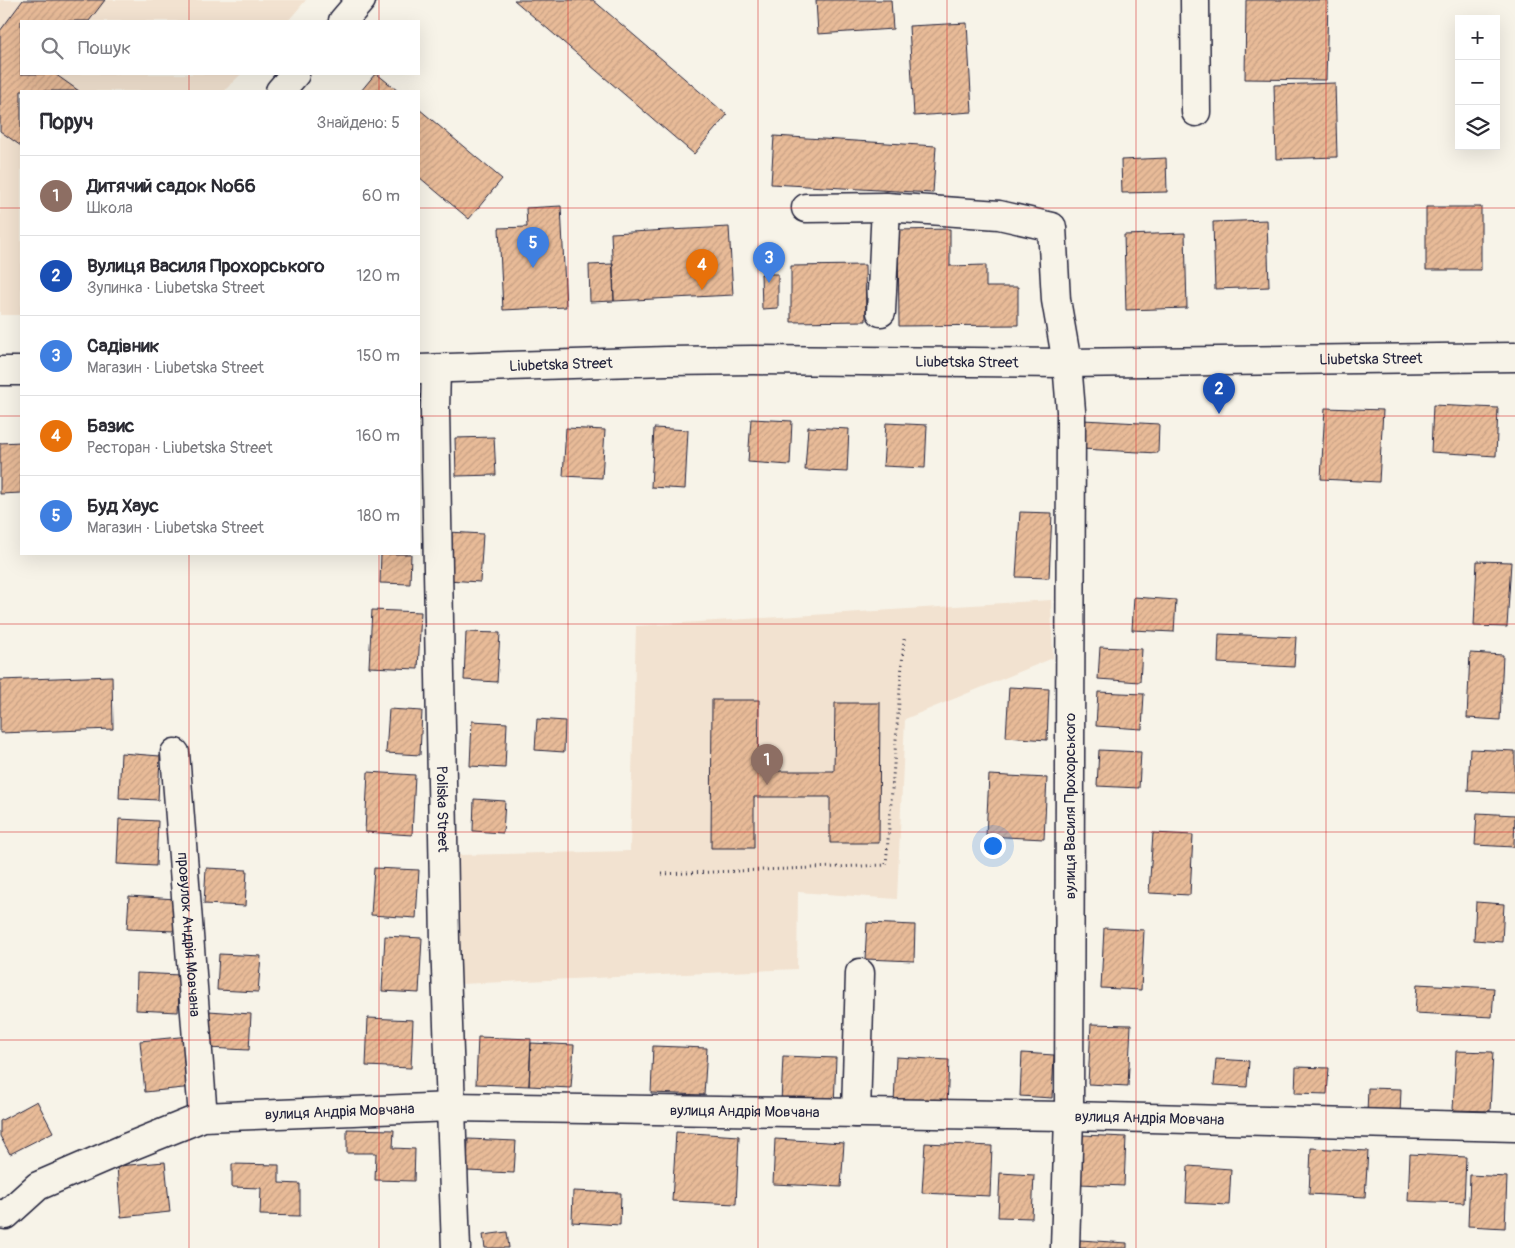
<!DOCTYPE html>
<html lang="uk">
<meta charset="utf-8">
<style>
:root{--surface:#fff;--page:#f7f7f7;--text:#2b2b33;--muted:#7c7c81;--line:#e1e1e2;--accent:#c8321e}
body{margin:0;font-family:Pangolin,sans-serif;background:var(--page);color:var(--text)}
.controls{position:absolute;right:15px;top:15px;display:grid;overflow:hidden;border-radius:0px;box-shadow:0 5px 20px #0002}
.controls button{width:45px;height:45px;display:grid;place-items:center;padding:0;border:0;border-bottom:1px solid var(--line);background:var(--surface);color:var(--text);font:25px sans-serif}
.you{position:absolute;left:992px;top:845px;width:18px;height:18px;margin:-12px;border:4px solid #fff;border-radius:50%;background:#1a73e8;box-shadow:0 0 0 8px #1a73e833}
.badge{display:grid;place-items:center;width:32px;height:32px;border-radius:50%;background:var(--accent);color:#fff;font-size:16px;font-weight:700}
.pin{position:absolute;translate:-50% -41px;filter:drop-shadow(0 1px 2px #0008)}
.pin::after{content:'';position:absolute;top:26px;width:18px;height:15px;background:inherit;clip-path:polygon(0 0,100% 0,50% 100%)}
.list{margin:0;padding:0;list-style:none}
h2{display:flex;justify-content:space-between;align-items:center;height:65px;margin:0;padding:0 20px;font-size:21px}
h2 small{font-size:16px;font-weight:400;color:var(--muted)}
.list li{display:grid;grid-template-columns:32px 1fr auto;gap:15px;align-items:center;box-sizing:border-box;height:80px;padding:0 20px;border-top:1px solid var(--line)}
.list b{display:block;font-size:19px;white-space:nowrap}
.list p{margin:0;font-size:16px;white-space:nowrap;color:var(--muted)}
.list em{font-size:16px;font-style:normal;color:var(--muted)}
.icon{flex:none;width:28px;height:28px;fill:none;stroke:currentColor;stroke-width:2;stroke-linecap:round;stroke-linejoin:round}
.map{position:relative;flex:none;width:1515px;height:1248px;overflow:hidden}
.search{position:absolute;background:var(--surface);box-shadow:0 5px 20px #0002;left:20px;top:20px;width:400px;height:55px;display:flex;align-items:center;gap:12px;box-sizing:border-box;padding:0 18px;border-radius:0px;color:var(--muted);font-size:19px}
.panel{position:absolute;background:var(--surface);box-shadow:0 5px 20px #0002;left:20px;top:90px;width:400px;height:465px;border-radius:0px}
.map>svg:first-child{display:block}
.built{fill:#f2e2d0}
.building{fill:url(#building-hatch);stroke:#22223b}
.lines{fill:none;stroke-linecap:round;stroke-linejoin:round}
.minor-casing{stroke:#22223b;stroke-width:31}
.major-casing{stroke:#22223b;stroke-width:31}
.path{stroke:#22223b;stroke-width:3;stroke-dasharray:1 4;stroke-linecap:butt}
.minor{stroke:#f7f3e8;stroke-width:28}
.major{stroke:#f7f3e8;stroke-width:28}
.grid{fill:none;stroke:#d62828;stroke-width:1;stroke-opacity:0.55}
.labels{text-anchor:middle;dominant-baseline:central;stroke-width:5;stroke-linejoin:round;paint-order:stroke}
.street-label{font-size:15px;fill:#22223b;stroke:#f7f3e8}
</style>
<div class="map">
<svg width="1515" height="1248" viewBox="0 0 1515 1248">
<defs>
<pattern id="building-hatch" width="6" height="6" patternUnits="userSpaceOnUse" patternTransform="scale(1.25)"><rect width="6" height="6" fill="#e8bb98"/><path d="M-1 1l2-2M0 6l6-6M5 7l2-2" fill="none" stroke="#c7a084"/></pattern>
</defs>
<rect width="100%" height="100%" fill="#f7f3e8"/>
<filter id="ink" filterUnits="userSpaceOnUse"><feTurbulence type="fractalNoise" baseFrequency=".02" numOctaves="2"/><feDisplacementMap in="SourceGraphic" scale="10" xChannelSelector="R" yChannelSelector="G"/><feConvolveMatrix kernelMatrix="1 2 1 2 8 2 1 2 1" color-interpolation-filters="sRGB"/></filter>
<g filter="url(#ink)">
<!-- built -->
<path class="built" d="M0,0H306L288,21H21V74H241L224,91H21V313L20,315H0Z
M1051,600L1053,658L905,719L897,899L798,892L797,969L459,984V855L630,851L636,626Z"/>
<!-- building -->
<path class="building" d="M23,0H105L89,21H21V74H55L79,91H21V146L0,131V31Z
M514,0H593L727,115L694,154Z
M816,0H891L893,29L818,34Z
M1246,0H1328L1326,80L1245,79Z
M967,23L972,112L914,116L909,26Z
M375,74H377L398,91H361Z
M1335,83L1337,157L1276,159L1274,85Z
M419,109L502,179L469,219L419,177Z
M774,136L936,146L933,193L771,184Z
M1166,158L1167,192L1122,193L1121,160Z
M561,206L566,307L503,310L499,228L527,227L526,208Z
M1426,207H1481V270H1426Z
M1267,220L1269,287L1215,289L1213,222Z
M729,227L733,295L614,301L611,233Z
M950,229V266L986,265V287H1018V325L899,326L898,230Z
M1185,233L1187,308L1126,310L1124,235Z
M613,264L614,301L590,302L589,265Z
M865,265L866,321L791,322V266Z
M761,274H778V308L762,309Z
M1433,405L1498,408L1496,456L1431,452Z
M1325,408L1383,410L1379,482L1321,479Z
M751,419L792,421L790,465L748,462Z
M1083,420L1159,424L1158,453L1081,449Z
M886,423L927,425L925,468L883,466Z
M808,427L849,429L847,472L805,470Z
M566,428L605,430L602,478L563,476Z
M654,428L688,430L685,489L651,487Z
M494,437L496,475L456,476L455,438Z
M21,442V493L0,494V443Z
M1020,512L1052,513L1049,578L1016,577Z
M449,532L483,534L480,582L446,580Z
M381,554H411L410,584L380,583Z
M1477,561L1511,562L1507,627L1474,626Z
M1134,597L1176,600L1174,632L1132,630Z
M372,610L421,612L418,669L369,667Z
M466,632L500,633L497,682L464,680Z
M1219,634L1296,637L1294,667L1218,663Z
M1100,647L1142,649L1140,682L1098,679Z
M1470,653L1503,655L1500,720L1467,718Z
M112,676L113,729L0,733V680Z
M1009,687L1049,689L1047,740L1006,737Z
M1098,692L1144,694L1142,729L1096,726Z
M712,700H759L758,771H834L835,703H880L879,843H830V797H754V848H711Z
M389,709L422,711L420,755L386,753Z
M537,719L565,721L564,752L535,750Z
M472,721L507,723L505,768L470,766Z
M1470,749L1515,751V793L1468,791Z
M1099,750L1141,752L1139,788L1097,786Z
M121,753L160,756L158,800L119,798Z
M368,772L415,775L412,835L365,832Z
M989,775L1047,778L1044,839L986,836Z
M474,799L505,801L503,833L473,831Z
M1477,813L1515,815L1514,847L1475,845Z
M119,819L158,821L156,866L117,864Z
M1153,833L1193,835L1190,895L1149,893Z
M206,868L247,870L245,906L204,904Z
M374,868L419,870L416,918L371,915Z
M129,896L176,899L174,931L127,929Z
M1476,902L1504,904L1502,942L1474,940Z
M867,923L915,925L914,961L865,959Z
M1104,928L1144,930L1141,990L1101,988Z
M385,936L422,938L419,993L382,991Z
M219,954L261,956L258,992L217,990Z
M137,973L180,975L178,1012L136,1010Z
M1417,984L1494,988L1492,1017L1415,1013Z
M209,1011L251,1014L249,1050L207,1048Z
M368,1018L413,1020L411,1068L366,1066Z
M1091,1024L1131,1025L1128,1086L1088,1084Z
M189,1036L193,1087L145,1092L140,1041Z
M478,1037L531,1039L529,1086L476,1084Z
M531,1043L574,1045L571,1088L529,1086Z
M653,1046L707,1048L704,1095L651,1093Z
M1456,1051L1493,1052L1490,1111L1453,1110Z
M1022,1053L1054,1055L1052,1098L1020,1096Z
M783,1056L836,1058L834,1105L781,1103Z
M896,1057L949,1060L947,1107L894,1104Z
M1216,1059L1249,1061L1247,1087L1214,1085Z
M1296,1067L1329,1068L1327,1094L1295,1093Z
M1368,1088L1401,1089L1400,1115L1367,1114Z
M37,1101L53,1132L10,1154L0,1136V1121Z
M347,1129L394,1130L393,1148L415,1149L414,1181L375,1180L376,1153H347Z
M676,1132L739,1136L736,1204L672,1201Z
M1083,1135L1126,1137L1124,1186L1080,1184Z
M468,1139L516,1141L514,1173L467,1171Z
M775,1139L844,1143L841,1187L773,1184Z
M925,1143L992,1146L990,1196L922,1193Z
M1311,1148L1368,1151L1365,1197L1309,1194Z
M1410,1154L1466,1157L1464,1203L1408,1201Z
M165,1162L170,1212L121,1217L117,1166Z
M232,1164L279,1165V1183L300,1184V1216L260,1215L261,1188L232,1187Z
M1188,1166L1231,1169L1229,1205L1186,1203Z
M1000,1173L1034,1175L1032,1218L998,1217Z
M1470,1175L1507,1177L1505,1228L1468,1226Z
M573,1191L621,1193L620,1225L572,1222Z
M507,1232L509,1248H485L483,1235Z
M1080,1240L1127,1243V1248H1079Z"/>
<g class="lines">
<!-- minor casing -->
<g class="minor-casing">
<g id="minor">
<path d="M1195,0L1196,112"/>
<path d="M806,208L886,207L999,215L1052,227L1056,300L1067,363L1071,411L1069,1116L1065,1248"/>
<path d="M881,312L886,207"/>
<path id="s1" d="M436,369L435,410L445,941L456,1248"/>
<path id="s2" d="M175,753L203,1117"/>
<path d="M856,1113L860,973"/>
<path id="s3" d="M0,1214L6,1215L38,1186L126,1148L203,1117L452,1107L1069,1116L1515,1127"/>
</g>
</g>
<!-- major casing -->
<g class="major-casing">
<g id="major">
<path d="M343,21L361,0"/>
<path d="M280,91L295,74"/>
<path id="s4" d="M419,369L667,361L753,360L1067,363L1515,357"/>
<path d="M0,371H21"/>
</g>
</g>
<!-- path -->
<path class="path" d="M662,874L886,865L904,639"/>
<!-- minor -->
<use href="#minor" class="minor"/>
<!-- major -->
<use href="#major" class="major"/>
</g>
</g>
<!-- grid -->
<path class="grid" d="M189,0V21M379,0V21M568,0V1248M758,0V1248M947,0V1248M1136,0V1248M1326,0V1248M189,74V91M379,74V91M0,208H21M419,208H1515M0,416H21M419,416H1515M189,554V1248M379,554V1248M0,624H1515M0,832H1515M0,1040H1515"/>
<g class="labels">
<!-- street labels -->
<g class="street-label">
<text stroke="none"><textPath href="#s4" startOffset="952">Liubetska Street</textPath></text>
<text stroke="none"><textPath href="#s4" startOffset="548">Liubetska Street</textPath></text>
<text stroke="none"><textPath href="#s4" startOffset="142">Liubetska Street</textPath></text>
<text transform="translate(1070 806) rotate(-90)">вулиця Василя Прохорського</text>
<text stroke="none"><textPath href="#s1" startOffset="440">Poliska Street</textPath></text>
<text stroke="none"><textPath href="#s2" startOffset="182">провулок Андрія Мовчана</textPath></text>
<text stroke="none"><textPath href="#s3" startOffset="365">вулиця Андрія Мовчана</textPath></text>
<text stroke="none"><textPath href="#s3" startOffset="770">вулиця Андрія Мовчана</textPath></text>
<text stroke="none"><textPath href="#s3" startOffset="1175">вулиця Андрія Мовчана</textPath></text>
</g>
</g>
</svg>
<div class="controls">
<button>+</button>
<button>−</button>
<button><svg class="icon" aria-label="layers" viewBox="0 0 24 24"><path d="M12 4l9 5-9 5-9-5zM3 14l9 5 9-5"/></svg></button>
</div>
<div class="you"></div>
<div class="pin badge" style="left:767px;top:785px;background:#8d6e63">1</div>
<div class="pin badge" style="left:1219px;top:414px;background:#1a4fb4">2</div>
<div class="pin badge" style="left:769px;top:283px;background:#3f7fe0">3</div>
<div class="pin badge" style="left:702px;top:290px;background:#e8710a">4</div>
<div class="pin badge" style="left:533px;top:268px;background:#3f7fe0">5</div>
<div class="search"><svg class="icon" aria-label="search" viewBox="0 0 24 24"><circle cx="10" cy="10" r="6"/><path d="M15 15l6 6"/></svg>Пошук</div>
<section class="panel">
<h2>Поруч<small>Знайдено: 5</small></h2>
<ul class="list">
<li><span class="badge" style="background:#8d6e63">1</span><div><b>Дитячий садок №66</b><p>Школа</p></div><em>60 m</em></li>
<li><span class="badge" style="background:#1a4fb4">2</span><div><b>Вулиця Василя Прохорського</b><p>Зупинка · Liubetska Street</p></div><em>120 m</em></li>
<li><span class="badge" style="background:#3f7fe0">3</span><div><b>Садівник</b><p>Магазин · Liubetska Street</p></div><em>150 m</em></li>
<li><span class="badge" style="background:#e8710a">4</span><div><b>Базис</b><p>Ресторан · Liubetska Street</p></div><em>160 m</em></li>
<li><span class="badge" style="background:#3f7fe0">5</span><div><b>Буд Хаус</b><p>Магазин · Liubetska Street</p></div><em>180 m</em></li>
</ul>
</section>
</div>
